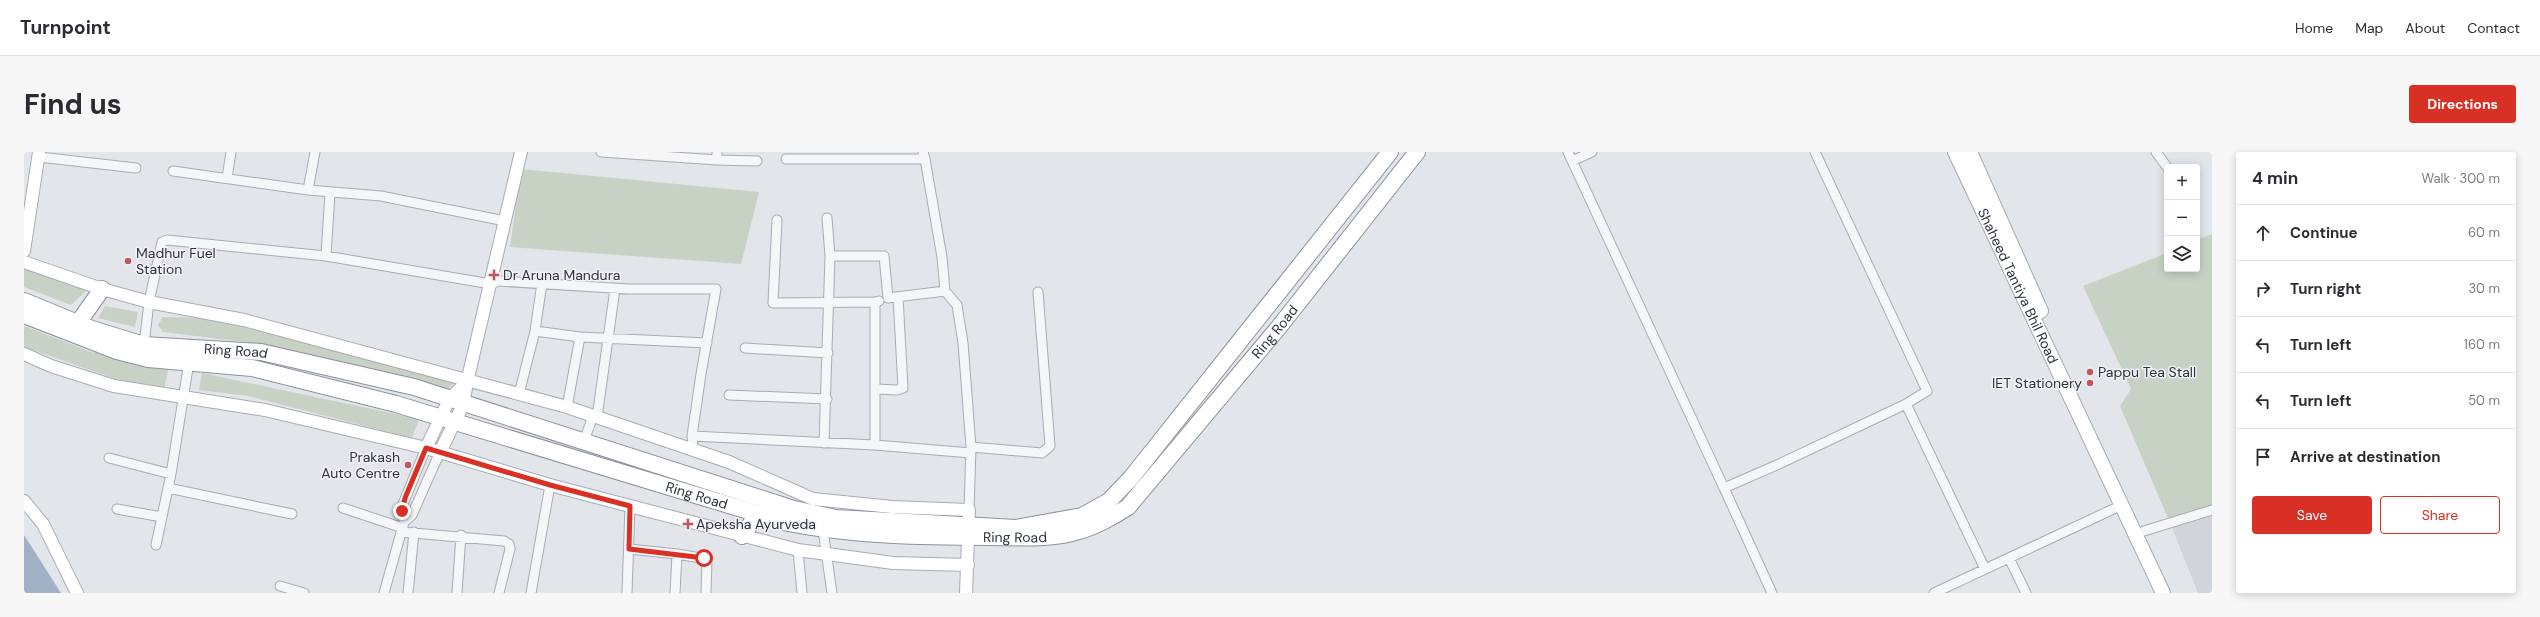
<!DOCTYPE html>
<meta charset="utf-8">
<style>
:root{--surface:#fff;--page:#f7f7f7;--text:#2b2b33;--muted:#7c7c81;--line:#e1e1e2;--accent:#d93025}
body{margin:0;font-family:"DM Sans",sans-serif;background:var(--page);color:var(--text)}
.controls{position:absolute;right:12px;top:12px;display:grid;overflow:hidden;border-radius:4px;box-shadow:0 2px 10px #0003}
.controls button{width:36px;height:36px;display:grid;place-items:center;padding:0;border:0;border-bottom:1px solid var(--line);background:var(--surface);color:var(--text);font:20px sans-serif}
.stop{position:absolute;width:12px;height:12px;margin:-9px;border:3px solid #d93025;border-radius:50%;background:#fff}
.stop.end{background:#d93025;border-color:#fff;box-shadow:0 1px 4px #0008}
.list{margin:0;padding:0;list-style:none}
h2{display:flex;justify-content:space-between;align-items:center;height:52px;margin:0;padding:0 16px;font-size:17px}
h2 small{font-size:13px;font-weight:400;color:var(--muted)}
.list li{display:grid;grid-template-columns:26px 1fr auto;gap:12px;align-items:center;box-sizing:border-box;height:56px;padding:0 16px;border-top:1px solid var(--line)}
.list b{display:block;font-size:15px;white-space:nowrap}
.list em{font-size:13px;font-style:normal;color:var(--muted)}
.actions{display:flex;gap:8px;padding:12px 16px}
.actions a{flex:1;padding:9px 0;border:1px solid var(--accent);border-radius:4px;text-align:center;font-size:14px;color:var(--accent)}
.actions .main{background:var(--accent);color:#fff}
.icon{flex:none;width:22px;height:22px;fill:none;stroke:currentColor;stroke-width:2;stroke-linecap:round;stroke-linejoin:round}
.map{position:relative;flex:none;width:2188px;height:441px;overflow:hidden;border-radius:4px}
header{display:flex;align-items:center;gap:24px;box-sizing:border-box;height:56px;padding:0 20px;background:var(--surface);border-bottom:1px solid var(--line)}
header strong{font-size:19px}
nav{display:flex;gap:22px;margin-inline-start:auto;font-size:14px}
.intro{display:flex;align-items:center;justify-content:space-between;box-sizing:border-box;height:96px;padding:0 24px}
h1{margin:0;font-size:28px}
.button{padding:10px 18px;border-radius:4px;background:var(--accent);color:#fff;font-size:14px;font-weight:700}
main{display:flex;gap:24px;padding:0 24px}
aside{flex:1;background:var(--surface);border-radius:4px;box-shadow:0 2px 10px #0003}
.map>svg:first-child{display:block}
.built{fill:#d1d4db}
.green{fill:#c7d2c4}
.water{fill:#a1b1c5}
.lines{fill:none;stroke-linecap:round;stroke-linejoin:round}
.street-casing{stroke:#a8acb3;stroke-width:11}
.secondary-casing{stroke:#a8acb3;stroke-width:14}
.primary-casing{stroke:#a3a9b4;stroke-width:16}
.highway-casing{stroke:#8b929e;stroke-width:18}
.street{stroke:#f5f6f8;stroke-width:9}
.secondary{stroke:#fff;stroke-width:12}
.primary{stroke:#fff;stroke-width:14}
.highway{stroke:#fff;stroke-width:16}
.route{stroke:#d93025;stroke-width:5}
.poi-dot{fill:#c1545f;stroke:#f2f3f7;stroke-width:1.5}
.labels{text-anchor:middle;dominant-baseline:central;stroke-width:3;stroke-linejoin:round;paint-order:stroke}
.poi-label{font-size:14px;fill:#2c323f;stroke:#f2f3f7;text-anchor:start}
.street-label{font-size:14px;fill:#2c323f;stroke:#f2f3f7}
</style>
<header>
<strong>Turnpoint</strong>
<nav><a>Home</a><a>Map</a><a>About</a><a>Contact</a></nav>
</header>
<div class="intro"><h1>Find us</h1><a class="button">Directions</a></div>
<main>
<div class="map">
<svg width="2188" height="441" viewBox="0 0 2188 441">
<rect width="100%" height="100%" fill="#e2e5e9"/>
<!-- built -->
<path class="built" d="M2188,357V441H2174L2146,371Z"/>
<!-- green -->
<path class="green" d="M497,17L735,40L717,112L486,95Z
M2188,82V358L2146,371L2096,254L2107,237L2059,134L2143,101V117H2173V88Z
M0,115L63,138L47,153L0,135Z
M81,154L114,160L111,175L74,166Z
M139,165L183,166L310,197L430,231L422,239L220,190L139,180L134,173Z
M0,174L67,200L145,215L140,238L98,229L0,195Z
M178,221L395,267L388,286L224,244L175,238Z"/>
<!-- water -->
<path class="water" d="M0,383L37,441H0Z"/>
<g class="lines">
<!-- street casing -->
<g class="street-casing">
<path id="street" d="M577,0L693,8V0
M1544,0L1700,336L1755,312L1882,252L1961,417
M1791,0L1903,239L1882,252
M2132,0L2143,15
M15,5L112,16
M762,7H901L899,0
M901,7L918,105L921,139L933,153L939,191L947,295L945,358
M693,8L733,9
M1548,9L1568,0
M149,19L284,38L357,44L481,69
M203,26L207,0
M284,38L291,0
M803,66L806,104
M753,68L749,151L851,150
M302,104L306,40
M511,179L556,185L683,191
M120,193L125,150L138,90L143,88L302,104L467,132L474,129L604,137H692L677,222L668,284L669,296
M721,196L804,201
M852,237L873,238L879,236L874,145
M495,242L511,179L518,131
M705,243L803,247
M543,255L556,185
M573,265L591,137
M668,284L851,293L947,301
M560,289L569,264
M800,291L806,104H860L864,146L921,139
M851,293V150L855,149
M947,295L1018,301L1026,294L1014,140
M85,306L147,322
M144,336L268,362
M1700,336L1748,441
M319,356L379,376
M93,357L138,365
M380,370L388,363L416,300
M799,378L808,441
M2120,379L2188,358
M378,380L480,389L485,392L486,397L475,441
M132,393L147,322L165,210
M605,397L653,402L683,407L682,441
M774,398L778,441
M1985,406L2002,441
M256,434L280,441
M360,441L380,370L379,352L402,296
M384,441L390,380
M433,441L437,383
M507,441L526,333
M603,441L606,354
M651,441L653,402
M1910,441L2098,353"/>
</g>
<!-- secondary casing -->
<g class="secondary-casing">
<path id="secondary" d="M0,99L15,0
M0,110L78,137L125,150L220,168L543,255L705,310L789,347L868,355L945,358L942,441
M0,202L27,214L90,234L241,258L402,296L526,333L774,398L869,411L944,413
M402,296L426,246L443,230
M416,300L439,253L443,230L497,0
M0,349L19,372L53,441"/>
</g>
<!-- primary casing -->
<g class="primary-casing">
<g id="primary">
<path id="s1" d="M1931,0L2139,441"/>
<path d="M1946,0L2017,159"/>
</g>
</g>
<!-- highway casing -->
<g class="highway-casing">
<g id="highway">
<path id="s2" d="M0,149L68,177L120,193L237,200L390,235L770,357L812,366L992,376L1058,364L1085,349L1107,326L1366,0"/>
<path id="s3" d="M0,163L93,199L124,207L228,216L372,252L764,371C831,384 899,385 967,385C995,385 1028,388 1055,379C1073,374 1088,365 1104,355L1255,175L1393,0"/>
<path d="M54,171L78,137"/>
<path d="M718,384L734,362"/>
</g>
</g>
<!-- street -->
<use href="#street" class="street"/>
<!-- secondary -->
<use href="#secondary" class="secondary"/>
<!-- primary -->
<use href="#primary" class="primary"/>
<!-- highway -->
<use href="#highway" class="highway"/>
</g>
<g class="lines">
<!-- route -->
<path class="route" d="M378,359L381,346L402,296L526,333L606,354L605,397L680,406"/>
</g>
<!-- markers -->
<g class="poi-dot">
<circle cx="104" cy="109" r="4"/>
<path d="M468 117h4v4h4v4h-4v4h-4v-4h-4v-4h4z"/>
<circle cx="2066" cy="220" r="4"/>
<circle cx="2066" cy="231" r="4"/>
<circle cx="384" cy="313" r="4"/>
<path d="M662 366h4v4h4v4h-4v4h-4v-4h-4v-4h4z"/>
</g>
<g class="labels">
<!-- poi labels -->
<g class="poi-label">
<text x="112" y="101">Madhur Fuel<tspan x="112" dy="16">Station</tspan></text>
<text x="479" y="123">Dr Aruna Mandura</text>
<text x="2074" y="220">Pappu Tea Stall</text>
<text x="2058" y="231" text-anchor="end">IET Stationery</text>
<text x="376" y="305" text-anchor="end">Prakash<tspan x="376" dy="16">Auto Centre</tspan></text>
<text x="672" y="372">Apeksha Ayurveda</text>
</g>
<!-- street labels -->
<g class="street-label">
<text stroke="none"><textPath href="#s1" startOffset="148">Shaheed Tantiya Bhil Road</textPath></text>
<text stroke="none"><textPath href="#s3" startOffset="1370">Ring Road</textPath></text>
<text stroke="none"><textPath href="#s2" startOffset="220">Ring Road</textPath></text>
<text stroke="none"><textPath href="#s3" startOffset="699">Ring Road</textPath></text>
<text stroke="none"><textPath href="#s3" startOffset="1022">Ring Road</textPath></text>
</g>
</g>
</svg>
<div class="controls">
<button>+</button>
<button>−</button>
<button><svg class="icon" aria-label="layers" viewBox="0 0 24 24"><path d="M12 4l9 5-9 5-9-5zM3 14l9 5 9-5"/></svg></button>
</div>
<div class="stop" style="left:680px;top:406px"></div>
<div class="stop end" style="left:378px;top:359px"></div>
</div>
<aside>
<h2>4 min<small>Walk · 300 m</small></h2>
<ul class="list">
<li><svg class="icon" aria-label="ahead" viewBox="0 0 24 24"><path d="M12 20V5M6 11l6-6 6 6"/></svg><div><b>Continue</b></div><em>60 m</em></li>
<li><svg class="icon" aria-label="right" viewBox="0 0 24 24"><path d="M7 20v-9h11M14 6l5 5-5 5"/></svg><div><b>Turn right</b></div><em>30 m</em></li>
<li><svg class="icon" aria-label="left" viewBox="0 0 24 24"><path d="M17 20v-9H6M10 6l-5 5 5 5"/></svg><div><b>Turn left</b></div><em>160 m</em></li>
<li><svg class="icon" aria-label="left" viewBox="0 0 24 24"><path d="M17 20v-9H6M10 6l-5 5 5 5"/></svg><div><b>Turn left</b></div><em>50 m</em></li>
<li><svg class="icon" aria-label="arrive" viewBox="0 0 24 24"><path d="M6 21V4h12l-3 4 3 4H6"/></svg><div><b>Arrive at destination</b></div></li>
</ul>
<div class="actions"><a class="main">Save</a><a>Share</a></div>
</aside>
</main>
